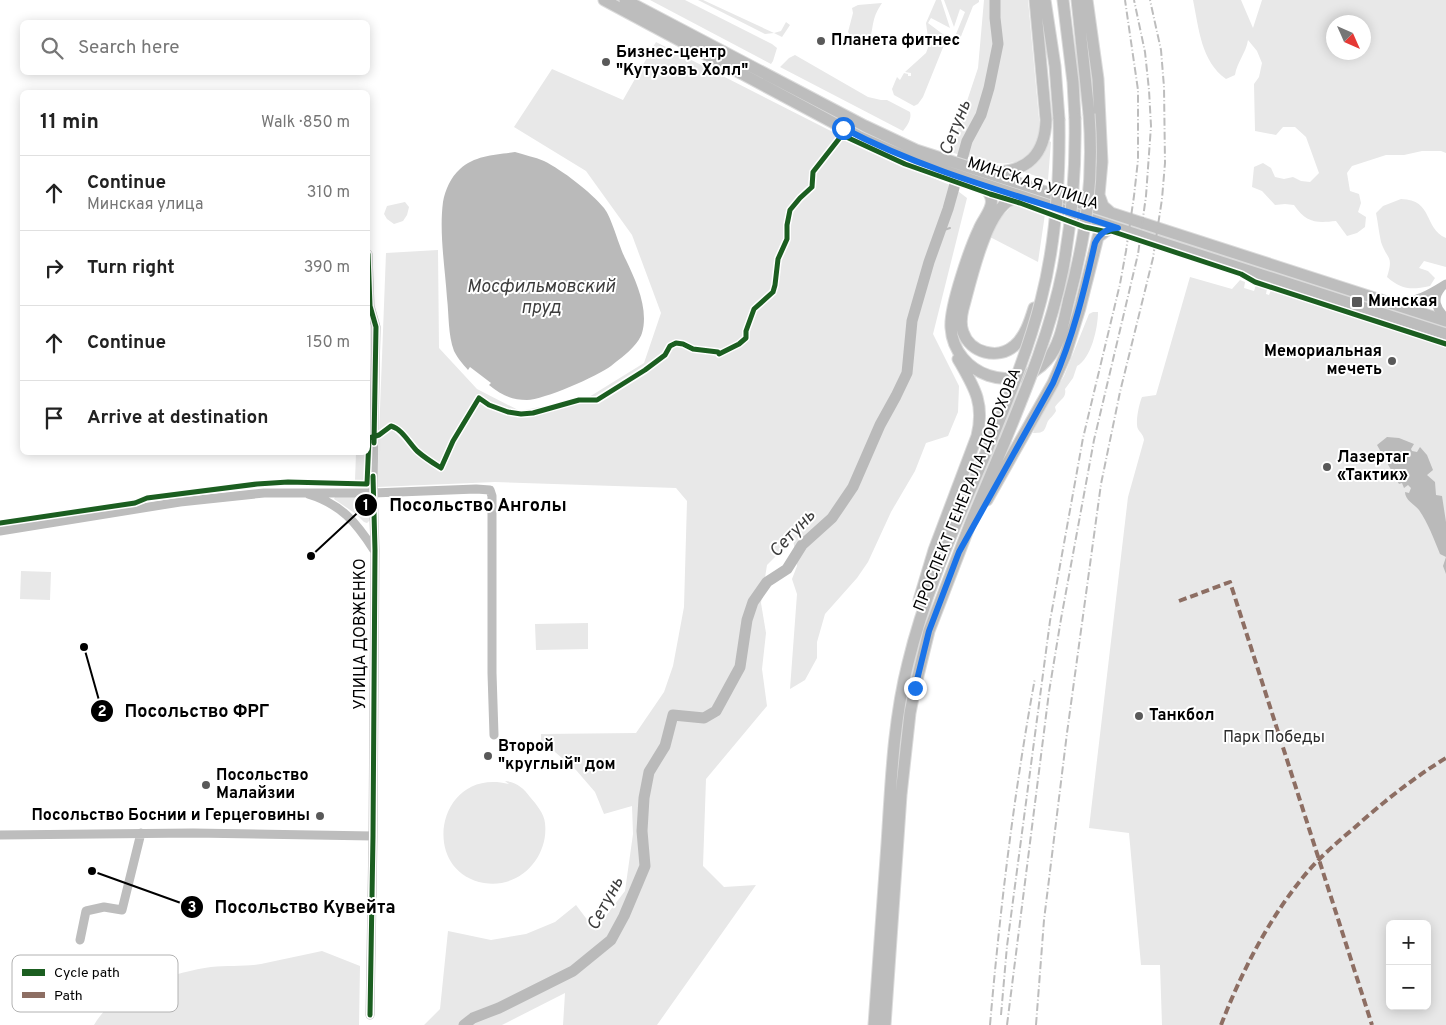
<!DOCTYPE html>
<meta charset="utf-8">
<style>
:root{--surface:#fff;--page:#f2f2f2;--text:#222;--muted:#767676;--line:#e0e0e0}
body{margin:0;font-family:Overpass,sans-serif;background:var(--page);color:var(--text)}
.controls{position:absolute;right:15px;bottom:15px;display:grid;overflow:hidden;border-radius:8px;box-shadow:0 2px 12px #0003}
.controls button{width:45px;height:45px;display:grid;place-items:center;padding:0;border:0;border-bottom:1px solid var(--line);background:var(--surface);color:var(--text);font:25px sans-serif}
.compass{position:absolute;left:1326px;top:15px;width:45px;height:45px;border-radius:50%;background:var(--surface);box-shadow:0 2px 12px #0003;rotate:135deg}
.stop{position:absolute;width:15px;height:15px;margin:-11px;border:4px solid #1a73e8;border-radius:50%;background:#fff}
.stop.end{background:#1a73e8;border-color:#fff;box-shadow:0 1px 5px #0008}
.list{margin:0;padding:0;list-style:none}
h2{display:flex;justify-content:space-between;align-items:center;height:65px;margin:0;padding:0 20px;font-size:21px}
h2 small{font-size:16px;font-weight:400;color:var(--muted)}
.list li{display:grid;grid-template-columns:32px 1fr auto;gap:15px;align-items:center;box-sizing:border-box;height:75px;padding:0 20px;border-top:1px solid var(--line)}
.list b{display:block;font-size:19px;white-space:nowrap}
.list p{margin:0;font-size:16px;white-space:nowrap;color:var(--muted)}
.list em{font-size:16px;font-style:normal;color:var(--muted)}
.icon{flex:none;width:28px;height:28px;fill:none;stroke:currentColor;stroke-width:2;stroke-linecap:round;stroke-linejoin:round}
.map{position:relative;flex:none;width:1446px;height:1025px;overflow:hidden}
.search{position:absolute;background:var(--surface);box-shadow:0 2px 12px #0003;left:20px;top:20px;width:350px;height:55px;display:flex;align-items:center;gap:12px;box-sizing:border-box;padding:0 18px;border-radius:8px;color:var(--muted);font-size:19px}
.panel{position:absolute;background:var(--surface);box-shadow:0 2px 12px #0003;left:20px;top:90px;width:350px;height:365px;border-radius:8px}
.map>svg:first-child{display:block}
.green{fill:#e8e8e8;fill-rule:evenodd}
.water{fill:#bababa}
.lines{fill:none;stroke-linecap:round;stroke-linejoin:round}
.stream{stroke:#bababa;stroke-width:2}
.river{stroke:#bababa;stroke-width:11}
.major-casing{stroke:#dbdbdb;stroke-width:13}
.minor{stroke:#bdbdbd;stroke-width:9}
.major{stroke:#bdbdbd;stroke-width:11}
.rail{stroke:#bdbdbd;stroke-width:2;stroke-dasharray:8 2.5 1 2.5;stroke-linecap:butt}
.major-bridge-casing{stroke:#dbdbdb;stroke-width:13;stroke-linecap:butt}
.major-bridge{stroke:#bdbdbd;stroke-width:11}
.quiet{stroke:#8d6e63;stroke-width:4;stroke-dasharray:8 4;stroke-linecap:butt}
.cycleway-casing{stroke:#fff;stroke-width:8}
.cycleway{stroke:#1b5e20;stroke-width:5}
.route{stroke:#1a73e8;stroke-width:6}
.poi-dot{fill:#595959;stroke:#fff;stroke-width:2}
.labels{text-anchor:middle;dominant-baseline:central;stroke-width:4;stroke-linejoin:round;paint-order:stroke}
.poi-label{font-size:16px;font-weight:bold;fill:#000;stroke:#fff;text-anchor:start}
.street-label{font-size:16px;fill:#000;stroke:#fff}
.park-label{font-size:16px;fill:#2c2c2c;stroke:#fff}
.water-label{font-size:18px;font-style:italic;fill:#3d3d3d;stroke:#fff}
.key{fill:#fff;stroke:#b2b2b2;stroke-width:1}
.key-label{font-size:14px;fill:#000}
.leader{fill:none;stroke:#000;stroke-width:2}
.callout-dot{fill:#000;stroke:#fff;stroke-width:2}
.mark-label{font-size:15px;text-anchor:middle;font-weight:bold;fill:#fff}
.callout-label{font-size:18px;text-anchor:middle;font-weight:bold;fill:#000;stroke:#fff;stroke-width:4;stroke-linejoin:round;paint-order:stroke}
</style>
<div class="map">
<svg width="1446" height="1025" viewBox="0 0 1446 1025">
<rect width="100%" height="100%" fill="#fff"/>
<!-- green -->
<path class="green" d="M650,0H685L772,44L777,48L773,61L771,64Z
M698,0H703L774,33L781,31L786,22L790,25L782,37L774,33L765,34Z
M936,0H941L950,28L931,18L928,23L944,35L946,40L923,97L918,104L914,106L894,95L892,89L897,77L900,80L904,73L908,74V76H911V73L905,72L926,53L929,45L926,23Z
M944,0H979V2L973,6L958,44L954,39L965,12L960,9L954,27Z
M984,0H1028L1040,129C1033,181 984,161 950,152L978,68Z
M1193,0H1241L1253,28L1262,0H1446V153L1441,151H1422L1404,155H1386L1352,166L1347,173L1350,191L1359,194L1361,203L1358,212L1366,217L1365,227L1357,233L1347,236L1336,221C1316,223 1306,223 1294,205L1285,204L1275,205L1262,191L1252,187L1254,167L1263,163L1271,168L1275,177L1284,179L1293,177L1301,181L1310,182L1319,173L1306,137L1295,127H1283L1276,135L1255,131L1254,84L1259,77L1262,63L1257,51L1248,40C1246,53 1237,62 1235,75L1226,79C1201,61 1199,29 1193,0ZM1334,22H1364V52H1334Z
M882,3C872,18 874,23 870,40L865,43L850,35L848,32L853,13L852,8L858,5Z
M656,42L882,157L950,185L967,198L933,334L959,386L958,412L948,436L926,443L915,471L891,512L868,562L857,578L825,614L817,642V658L805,680L790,689L797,594L792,579L797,566L793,539L767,565L761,603L766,633L762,669L767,706L706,779L703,866L724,887L756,885L657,1025H563L565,993L502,1025H424L440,1009L448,931L491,940L526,934L555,922L576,905L595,930L625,891L633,834L632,806L604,814L595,792L576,770L541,740V734L636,733L664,692L673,666L684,607L687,501L676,488L495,482L377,487L386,253L438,250L439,348L477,389L520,411L589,397L644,363L661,313L632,235L586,171L514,127L552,69L623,100Z
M795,55L868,97L881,100H887L910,112C912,119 907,126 903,131L780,67L789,58Z
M1049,141L1051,142L1048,180L1024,172L1032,166Z
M1401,199C1434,200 1423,228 1446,238V267L1424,261L1419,268L1428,271L1435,278L1430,286C1411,290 1402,290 1387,277C1394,255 1387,260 1381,242C1379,233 1378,223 1376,213L1383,206Z
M405,202L409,207L407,215L403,221L394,224L387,219L384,214L387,206Z
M1014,204L1045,214L1038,262L990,237L1002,216Z
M1190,277L1232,289L1240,280L1245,282L1244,288L1254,291L1256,285L1267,289L1266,294L1269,295L1271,290L1446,347V1025H1162L1160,965H1141L1129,833L1089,828L1128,497L1144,440C1143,434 1141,434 1138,429C1135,423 1139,404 1142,397L1156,395ZM1390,924H1427V1006H1390Z
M1093,312H1098C1098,328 1091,359 1077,366L1073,378L1065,389C1067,398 1059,400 1055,407L1056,411C1054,415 1050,418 1048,421C1044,430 1046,433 1033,433L1036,423L1064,376L1089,314Z
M356,453H367V480H355Z
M335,497H365L370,502V520L367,523L364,522L356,514L334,499Z
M21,571L51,572L50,600L20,599Z
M588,623V649L536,650L535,624Z
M505,781C516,782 524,788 530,797C536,804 544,813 545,823C549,857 520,889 484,883C418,871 437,766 509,784Z
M322,951L360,966L359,1025H94C112,991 175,972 211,967C228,965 245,967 261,964C281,960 302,955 322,951Z"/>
<!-- water -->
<path class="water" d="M515,152C524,155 535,157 544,161C562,170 591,192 604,208C612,218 619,247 626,260C636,281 649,309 642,333C638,346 621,358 611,366C598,376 543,400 527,400C512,400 501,395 489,385L491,383L470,367L468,370C463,364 458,359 454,351C448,335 449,315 447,298C445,267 439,233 443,202C445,190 451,177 460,169C475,155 496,155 515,152Z
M1387,437L1399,438L1414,444L1411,449L1412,451L1417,452L1420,447L1427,455L1433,470L1427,475L1435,482L1436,495L1442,496L1446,522V574L1443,566L1446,557L1440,554C1434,539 1428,523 1419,510C1414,504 1405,500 1405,492L1409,493L1411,488L1408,485L1404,488L1402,483L1399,484L1377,445Z"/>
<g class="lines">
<!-- stream -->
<path class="stream" d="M941,231L950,228"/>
<!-- river -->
<path class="river" d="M464,1025L473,1018L499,1008L573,971L611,940L624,916L645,866L642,831L644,798L649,772L665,746L673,715L704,718L716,711L740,667L747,620L753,602L767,582L787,569L802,545L832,518L853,487L880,425L896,396L907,373L912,321L929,262L948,209L967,141L981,115L989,88L998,44L995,18V0"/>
<!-- major casing -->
<g class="major-casing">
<path id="major" d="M604,0L860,137L912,160L1162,243L1446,334
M625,0L865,126L916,150L1446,321
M1045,0L1055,66L1059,119
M1063,0L1073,82L1075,118
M1077,0L1089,114
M1087,0L1098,79L1102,162L1099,195L1103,206L1111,213
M993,172C1028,172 1045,154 1046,120L1035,0
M981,185C988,191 993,196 991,205C989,214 982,221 979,229C970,248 949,308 951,328C954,375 1016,397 1047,360C1061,344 1064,319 1069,299
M1022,198C1016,198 1012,199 1007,202C984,220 971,280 963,309C961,317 960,324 963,332C970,353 998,360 1014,346C1025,337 1030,321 1034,308
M987,500L1053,383L1065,356L1080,308L1098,237L1110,228H1117
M919,600L934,550L977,436C985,403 974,387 958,359
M874,1025C878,965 883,904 887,844C891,784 893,722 908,663C927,584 962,511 993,436
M885,1025L901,795L910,713L915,688L929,631L971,522L1005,441"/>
</g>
<!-- minor -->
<path class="minor" d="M368,254L370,306L376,327L373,485L375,550L373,836L370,1015
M1441,288C1432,299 1436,309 1446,318
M1396,302C1415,303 1430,294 1446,284
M308,494C341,504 356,522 374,550
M0,531L180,502L264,493H373L476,489L490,490L492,496V673L494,735
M0,835L193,833L373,836
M80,940L86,911L104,907L122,910L141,833"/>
<!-- major -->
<use href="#major" class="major"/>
<!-- rail -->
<path class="rail" d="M1001,1015L1007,946L1050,621L1083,438L1120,284L1126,251L1134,196L1138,160V90L1125,0
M990,1025C1000,909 1014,793 1035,678
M1007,1025L1049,692L1061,619L1094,440L1138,254L1146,196L1151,126L1149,90L1145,52L1134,0
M1036,1025L1044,920L1067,733L1101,484L1120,392L1153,258L1162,199L1165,163L1164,87L1161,50L1150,0"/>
<!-- major-bridge casing -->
<g class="major-bridge-casing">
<path id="major-bridge" d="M1069,299C1086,235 1094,180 1089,114
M993,436C1011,392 1029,347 1041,300C1056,242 1060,179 1059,119
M1005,441C1028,385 1051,329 1063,269C1072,219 1076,169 1075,118"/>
</g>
<!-- major-bridge -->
<use href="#major-bridge" class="major-bridge"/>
<!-- quiet -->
<path class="quiet" d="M1179,601L1230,582L1372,1025
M1221,1025C1241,973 1268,920 1304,876C1318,859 1335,844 1353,829C1382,803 1413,778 1446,758"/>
<!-- cycleway casing -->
<g class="cycleway-casing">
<path id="cycleway" d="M368,254L370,306L376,327L374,443
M0,523L135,503L147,498L257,484L288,482L367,484L369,438L379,435L391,426C402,429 409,443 417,451C425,458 433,463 441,468L453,441L479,398L489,405L508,412L521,414L533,413L579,400H597L645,370L665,355L670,346L676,343L683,344L693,349L718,352L719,354L739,344L746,338V331L754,309L773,292L775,285L778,259L787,239V225L790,210L800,198L812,187L813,172L842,135L905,164L990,194L1020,203L1085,227L1107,232L1111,231L1241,274L1255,282L1446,344
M370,1015L373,836L375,550L373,476"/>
</g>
<!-- cycleway -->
<use href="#cycleway" class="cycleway"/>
</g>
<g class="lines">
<!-- route -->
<path class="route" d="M843,128C930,174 1025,197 1118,228C1107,228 1100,233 1095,243C1084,292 1073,337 1053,383L959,552L929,631L915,688"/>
</g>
<!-- markers -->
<g class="poi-dot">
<circle cx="821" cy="41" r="5"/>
<circle cx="606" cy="62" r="5"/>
<rect x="1351" y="296" width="12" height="12" rx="2.5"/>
<circle cx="1392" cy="361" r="5"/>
<circle cx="1327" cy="467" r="5"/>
<circle cx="1139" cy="716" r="5"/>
<circle cx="488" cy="756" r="5"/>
<circle cx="206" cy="785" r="5"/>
<circle cx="320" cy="816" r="5"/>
</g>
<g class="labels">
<!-- poi labels -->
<g class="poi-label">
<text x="831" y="41">Планета фитнес</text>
<text x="616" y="53">Бизнес-центр<tspan x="616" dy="18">"Кутузовъ Холл"</tspan></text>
<text x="1368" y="302">Минская</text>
<text x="1382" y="352" text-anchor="end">Мемориальная<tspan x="1382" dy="18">мечеть</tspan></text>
<text x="1337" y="458">Лазертаг<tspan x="1337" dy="18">«Тактик»</tspan></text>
<text x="1149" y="716">Танкбол</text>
<text x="498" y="747">Второй<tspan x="498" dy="18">"круглый" дом</tspan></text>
<text x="216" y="776">Посольство<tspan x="216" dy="18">Малайзии</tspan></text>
<text x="310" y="816" text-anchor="end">Посольство Боснии и Герцеговины</text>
</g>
<!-- street labels -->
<g class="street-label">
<text transform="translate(1033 184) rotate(18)">МИНСКАЯ УЛИЦА</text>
<text transform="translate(968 490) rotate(-68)">ПРОСПЕКТ ГЕНЕРАЛА ДОРОХОВА</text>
<text transform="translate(361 634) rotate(-90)">УЛИЦА ДОВЖЕНКО</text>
</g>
<!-- park labels -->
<g class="park-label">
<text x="1274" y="738">Парк Победы</text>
</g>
<!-- water labels -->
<g class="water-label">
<text transform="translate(956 128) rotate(-69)">Сетунь</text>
<text x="541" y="287">Мосфильмовский<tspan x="541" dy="21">пруд</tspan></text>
<text transform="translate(793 534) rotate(-47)">Сетунь</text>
<text transform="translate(606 904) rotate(-62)">Сетунь</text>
</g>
</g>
<!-- legend -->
<rect x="12" y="955" width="166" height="57" rx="8" class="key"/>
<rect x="22" y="969" width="23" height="7" fill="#1b5e20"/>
<rect x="22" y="992" width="23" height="6" fill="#8d6e63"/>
<g class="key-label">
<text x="54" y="977">Cycle path</text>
<text x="54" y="1000">Path</text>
</g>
<!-- callouts -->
<path class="leader" d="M311 556L366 505M84 647L102 711M92 871L192 907"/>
<g class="callout-dot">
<circle cx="311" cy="556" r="5"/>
<circle cx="84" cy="647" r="5"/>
<circle cx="92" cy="871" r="5"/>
<circle cx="366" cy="505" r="12"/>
<circle cx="102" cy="711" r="12"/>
<circle cx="192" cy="907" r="12"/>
</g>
<g class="mark-label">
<text x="366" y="510">1</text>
<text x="102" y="716">2</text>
<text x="192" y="912">3</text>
</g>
<g class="callout-label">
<text x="478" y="511">Посольство Анголы</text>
<text x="197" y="717">Посольство ФРГ</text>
<text x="305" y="913">Посольство Кувейта</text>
</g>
</svg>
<div class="controls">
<button>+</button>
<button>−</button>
</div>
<svg class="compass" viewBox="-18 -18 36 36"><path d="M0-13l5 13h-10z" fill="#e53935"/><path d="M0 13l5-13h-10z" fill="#767676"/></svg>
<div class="stop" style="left:843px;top:128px"></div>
<div class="stop end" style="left:915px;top:688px"></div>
<div class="search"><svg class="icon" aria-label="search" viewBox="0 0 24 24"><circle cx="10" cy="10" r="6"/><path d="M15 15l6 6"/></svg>Search here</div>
<section class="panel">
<h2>11 min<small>Walk · 850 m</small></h2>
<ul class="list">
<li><svg class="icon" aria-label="ahead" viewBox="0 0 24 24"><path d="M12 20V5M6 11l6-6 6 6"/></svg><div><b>Continue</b><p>Минская улица</p></div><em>310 m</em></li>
<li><svg class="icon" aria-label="right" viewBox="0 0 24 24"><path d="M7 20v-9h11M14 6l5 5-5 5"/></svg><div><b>Turn right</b></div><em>390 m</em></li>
<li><svg class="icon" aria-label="ahead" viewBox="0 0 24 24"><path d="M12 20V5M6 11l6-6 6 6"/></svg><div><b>Continue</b></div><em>150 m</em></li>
<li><svg class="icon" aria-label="arrive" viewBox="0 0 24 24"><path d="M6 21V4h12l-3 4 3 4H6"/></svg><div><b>Arrive at destination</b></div></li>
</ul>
</section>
</div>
